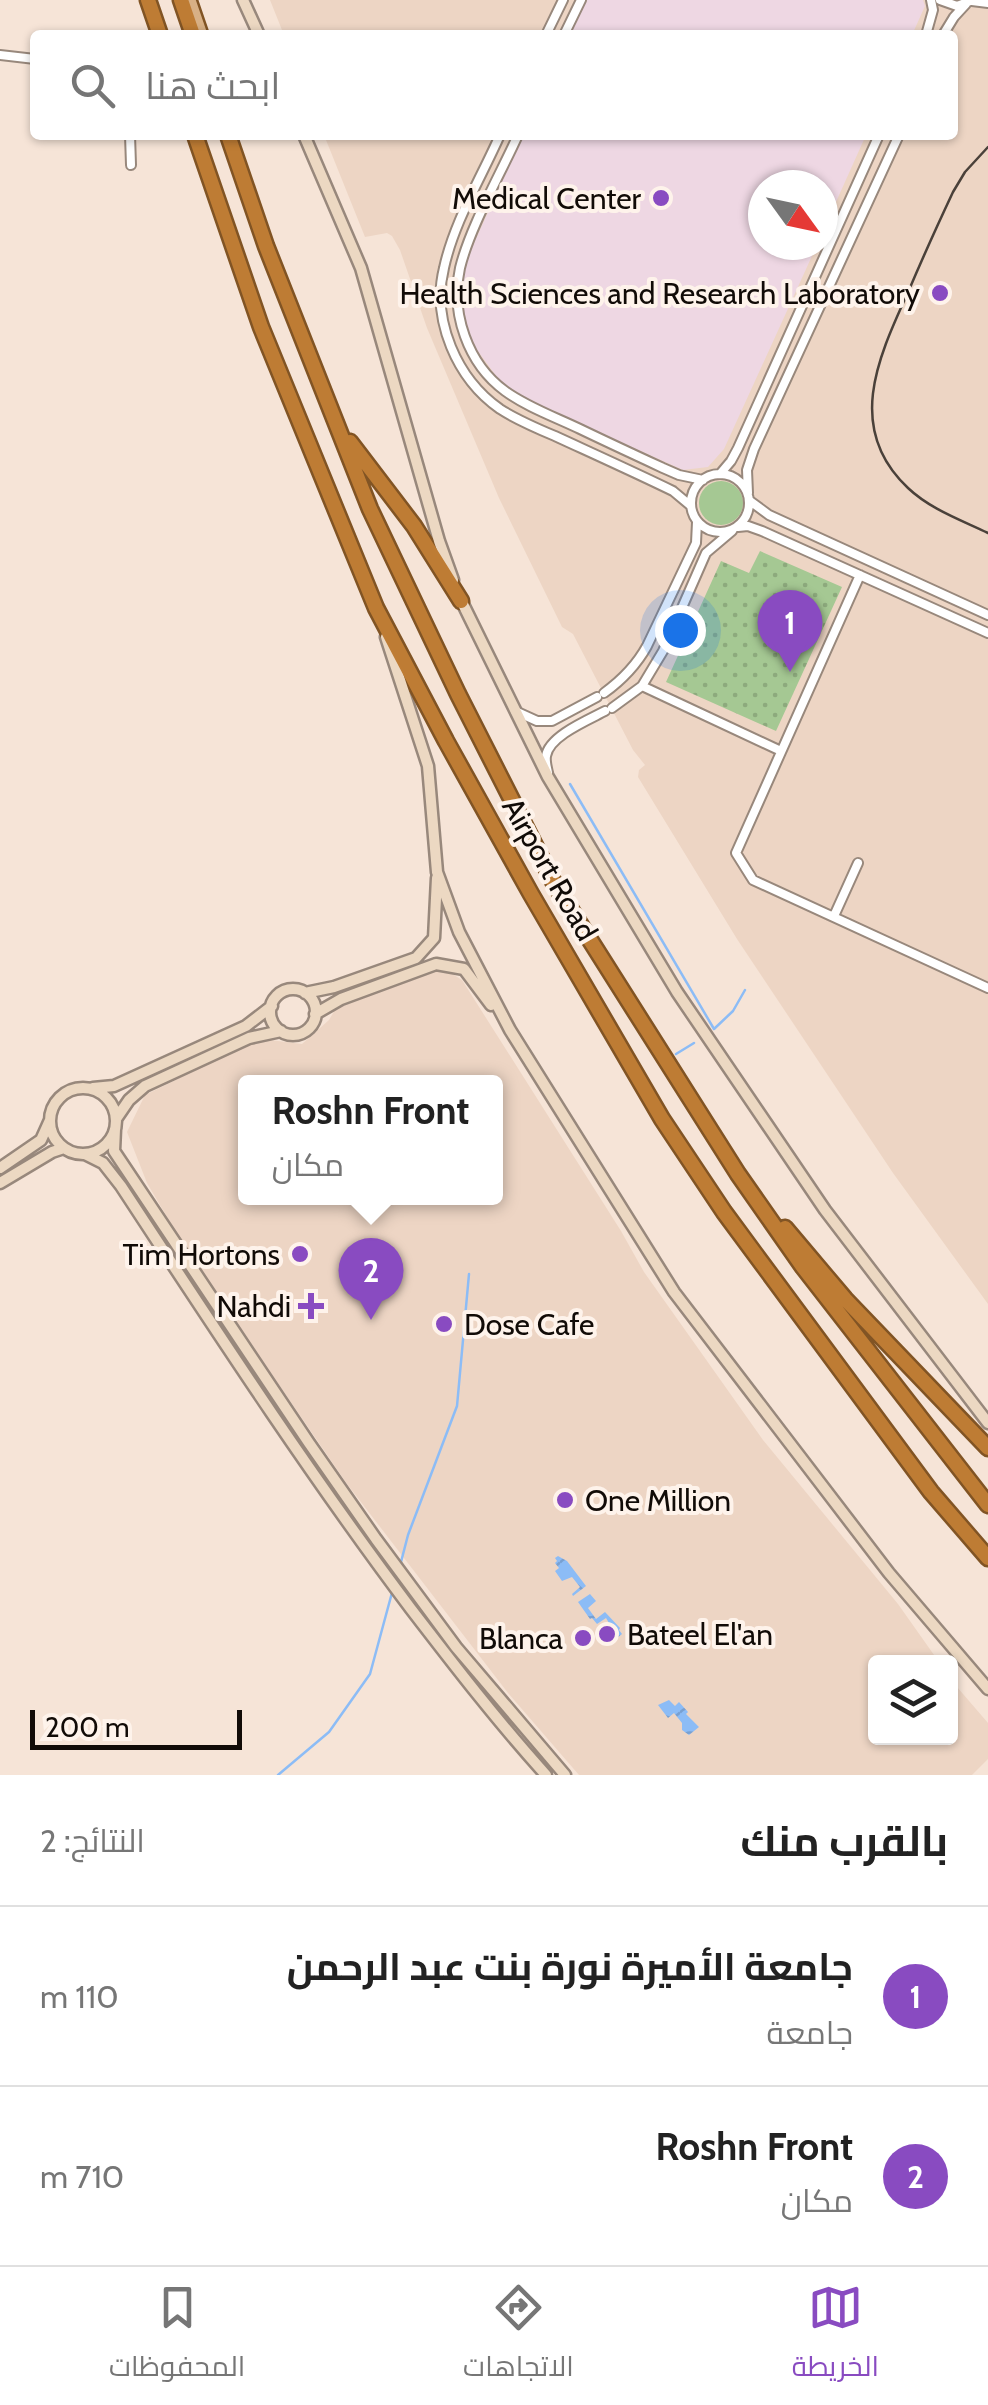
<!DOCTYPE html>
<html lang="ar">
<meta charset="utf-8">
<style>
:root{--surface:#fff;--page:#f2f2f2;--text:#222;--muted:#767676;--line:#e0e0e0;--accent:#894bc1}
body{margin:0;font-family:Cabin,Cairo,sans-serif;background:var(--page);color:var(--text);direction:rtl}
.controls{position:absolute;right:30px;bottom:30px;display:grid;overflow:hidden;border-radius:10px;box-shadow:0 2px 8px #0004}
.controls button{width:90px;height:90px;display:grid;place-items:center;padding:0;border:0;border-bottom:2px solid var(--line);background:var(--surface);color:var(--text);font:50px sans-serif}
.compass{position:absolute;left:748px;top:170px;width:90px;height:90px;border-radius:50%;background:var(--surface);box-shadow:0 2px 8px #0004;rotate:123deg}
.scale{position:absolute;left:30px;bottom:25px;width:212px;box-sizing:border-box;padding-left:10px;border:5px solid #110b07;border-top:0;font-size:28px;line-height:35px;white-space:nowrap;color:#110b07;-webkit-text-stroke:8px #fef3eb;paint-order:stroke}
.you{position:absolute;left:680px;top:630px;width:35px;height:35px;margin:-25px;border:8px solid #fff;border-radius:50%;background:#1a73e8;box-shadow:0 0 0 15px #1a73e833}
.badge{display:grid;place-items:center;width:65px;height:65px;border-radius:50%;background:var(--accent);color:#fff;font-size:32px;font-weight:700}
.pin{position:absolute;translate:-50% -82px;filter:drop-shadow(0 2px 5px #0008)}
.pin::after{content:'';position:absolute;top:52px;width:35px;height:30px;background:inherit;clip-path:polygon(0 0,100% 0,50% 100%)}
.popup{position:absolute;left:238px;top:1075px;width:265px;height:130px;box-sizing:border-box;display:grid;place-content:center;border-radius:10px;background:var(--surface);filter:drop-shadow(0 2px 8px #0005);font-size:32px;white-space:nowrap;color:var(--muted)}
.popup b{font-size:38px;color:var(--text)}
.popup::after{content:'';position:absolute;left:50%;top:100%;margin-left:-20px;border:20px solid transparent;border-top-color:var(--surface)}
.list{margin:0;padding:0;list-style:none}
h2{display:flex;justify-content:space-between;align-items:center;height:130px;margin:0;padding:0 40px;font-size:42px}
h2 small{font-size:32px;font-weight:400;color:var(--muted)}
.list li{display:grid;grid-template-columns:65px 1fr auto;gap:30px;align-items:center;box-sizing:border-box;height:180px;padding:0 40px;border-top:2px solid var(--line)}
.list b{display:block;font-size:38px;white-space:nowrap}
.list p{margin:0;font-size:32px;white-space:nowrap;color:var(--muted)}
.list em{font-size:32px;font-style:normal;color:var(--muted)}
.icon{flex:none;width:55px;height:55px;fill:none;stroke:currentColor;stroke-width:2;stroke-linecap:round;stroke-linejoin:round}
.map{position:relative;flex:none;width:988px;height:1775px;overflow:hidden;direction:ltr}
.search{position:absolute;background:var(--surface);box-shadow:0 2px 8px #0004;left:30px;right:30px;top:30px;height:110px;display:flex;align-items:center;gap:25px;box-sizing:border-box;padding:0 35px;border-radius:10px;color:var(--muted);font-size:38px}
.sheet{height:490px;background:var(--surface)}
nav{display:flex;justify-content:space-around;align-items:center;box-sizing:border-box;height:140px;border-top:2px solid var(--line);background:var(--surface);font-size:28px;color:var(--muted)}
nav a{display:grid;justify-items:center;gap:5px}
nav .on{color:var(--accent)}
.map>svg:first-child{display:block}
.built{fill:#edd5c4;fill-rule:evenodd}
.medical{fill:#eed7e3}
.grass{fill:url(#grass-dots)}
.green{fill:#a5c893}
.water{fill:url(#water-waves)}
.lines{fill:none;stroke-linecap:round;stroke-linejoin:round}
.stream{stroke:#8cbcf6;stroke-width:2.5}
.street-casing{stroke:#98887c;stroke-width:12}
.secondary-casing{stroke:#98887c;stroke-width:15}
.primary-casing{stroke:#815424;stroke-width:16}
.highway-casing{stroke:#815424;stroke-width:19}
.street{stroke:#fff;stroke-width:8}
.secondary{stroke:#ecd8c2;stroke-width:10}
.primary{stroke:#d8b085;stroke-width:11}
.highway{stroke:#be7c34;stroke-width:14}
.tram{stroke:#4a413a;stroke-width:2.5}
.poi-dot{fill:#894bc1;stroke:#fef3eb;stroke-width:4}
.labels{text-anchor:middle;dominant-baseline:central;stroke-width:8;stroke-linejoin:round;paint-order:stroke}
.poi-label{font-size:30px;fill:#110b07;stroke:#fef3eb;text-anchor:end}
.street-label{font-size:30px;fill:#110b07;stroke:#fef3eb}
</style>
<div class="map">
<svg width="988" height="1775" viewBox="0 0 988 1775">
<defs>
<pattern id="grass-dots" width="8" height="8" patternUnits="userSpaceOnUse" patternTransform="scale(2.5)"><rect width="8" height="8" fill="#a5c893"/><path d="M2 2h.1M6 6h.1" fill="none" stroke="#8daa7d" stroke-width="1.8" stroke-linecap="round"/></pattern>
<pattern id="water-waves" width="16" height="10" patternUnits="userSpaceOnUse" patternTransform="scale(2.5)"><rect width="16" height="10" fill="#8cbcf6"/><path d="M0 5q4-4 8 0t8 0" fill="none" stroke="#78a0d1"/></pattern>
</defs>
<rect width="100%" height="100%" fill="#f6e4d7"/>
<!-- built -->
<path class="built" d="M270,0H988V1304L893,1173L737,939L638,777L639,770L645,765L633,750L573,634L562,627L499,498L427,328L400,250L392,236L387,233L365,237L324,135H953V35H284ZM763,185H823V245H763Z
M431,969L446,970L462,980L621,1231L644,1272L763,1440L898,1604L939,1662H876V1738H950L951,1680L988,1723V1759L972,1775H579L508,1693L347,1484L187,1251L147,1183L127,1132L145,1095L255,1041L270,1040L302,1044L329,1020L340,1001ZM246,1082H496V1198H246Z"/>
<!-- medical -->
<path class="medical" d="M587,0H923L925,6L912,35H569Z
M523,135H866L823,231V185H763V245H817L724,449L708,467L683,470L520,397L502,384L477,350L466,327L461,294L465,263Z"/>
<!-- grass -->
<path class="grass" d="M760,551L842,587L776,731L666,682L721,561L749,573Z"/>
<!-- green -->
<path class="green" d="M699 503a22 22 0 1 1 44 0a22 22 0 1 1-44 0Z"/>
<!-- water -->
<path class="water" d="M558,1556L567,1561L586,1586L573,1596L572,1594L580,1587L572,1577L562,1581L555,1571L559,1568L555,1563L557,1561L555,1558Z
M590,1594L596,1601L588,1608L596,1619L605,1612L620,1628L619,1630L622,1634L610,1644L608,1641L616,1635L606,1618L597,1624L592,1618L590,1619L578,1602Z
M669,1700L675,1706L679,1702L688,1712L686,1714L699,1727L689,1735L682,1730V1723L674,1713L668,1718L658,1705Z"/>
<g class="lines">
<!-- stream -->
<path class="stream" d="M570,784L714,1029L733,1011L745,990
M676,1054L694,1043
M401,1562L408,1535L457,1406L469,1274
M278,1775L329,1732L370,1674L393,1589"/>
<!-- street casing -->
<g class="street-casing">
<path id="street" d="M940,0L957,6L973,0
M972,1L988,3
M546,35L563,0
M564,35L581,0
M926,35L933,10L931,0
M943,35L954,17L966,4
M0,55L35,59
M130,135L131,165
M500,135C481,178 454,222 444,268C431,320 457,379 500,409C517,420 536,428 555,436C594,454 634,472 673,491L691,506
M518,135C500,175 470,227 460,268C450,313 468,364 505,391C527,407 555,417 580,429C607,442 635,455 663,468L679,475L703,480
M691 503a29 29 0 1 1 58 0a29 29 0 1 1-58 0Z
M720,474L731,461L738,448L879,135
M748,493L747,470L754,449L899,135
M750,501L769,515L988,615
M738,527L748,526L762,531L988,633
M860,575L736,853L753,880L988,988
M642,686L781,751
M604,693C622,680 636,666 647,646L696,543L697,522
M612,708L642,686L663,651L706,553L732,531
M515,711L537,721H552L597,697
M548,773C547,767 545,762 546,756C549,736 588,720 605,711
M834,916L858,863"/>
</g>
<!-- secondary casing -->
<g class="secondary-casing">
<path id="secondary" d="M243,0L259,35
M304,135L361,268L439,541L453,580
M459,596L548,777L677,992L825,1210L988,1423
M386,637L428,766L437,872L459,932L510,1030L674,1292L889,1573L988,1689
M270 1012a23 23 0 1 1 46 0a23 23 0 1 1-46 0Z
M305,993L334,987L416,958L434,938L437,878
M315,1014L341,999L436,964L464,969L491,1005
M93,1088L114,1086L246,1026L272,1006
M50 1121a33 33 0 1 1 66 0a33 33 0 1 1-66 0Z
M116,1119L129,1100L145,1086L249,1038L281,1031
M115,1129L114,1151L309,1443L376,1539L456,1647L565,1775
M85,1154L103,1163L121,1186C215,1329 308,1472 411,1609C454,1665 498,1722 546,1775
M0,1168L41,1140L50,1120
M0,1183L52,1152L64,1148"/>
</g>
<!-- primary casing -->
<g class="primary-casing">
<path id="primary" d="M190,0L202,35"/>
</g>
<!-- highway casing -->
<g class="highway-casing">
<path id="highway" d="M148,0L160,35
M181,0L193,35
M195,135L261,327L376,608L446,741L531,894L662,1119L724,1212L931,1492L988,1558
M228,135L266,246L370,509L458,694L554,883L738,1174L803,1267L988,1505
M350,442L414,526L461,601
M785,1228L845,1299L988,1448"/>
</g>
<!-- street -->
<use href="#street" class="street"/>
<!-- secondary -->
<use href="#secondary" class="secondary"/>
<!-- primary -->
<use href="#primary" class="primary"/>
<!-- highway -->
<use href="#highway" class="highway"/>
<!-- tram -->
<path class="tram" d="M988,147L965,172L953,192C938,224 923,257 909,290C879,356 844,428 908,488C930,509 961,520 988,533"/>
</g>
<!-- markers -->
<g class="poi-dot">
<circle cx="661" cy="198" r="10"/>
<circle cx="940" cy="293" r="10"/>
<circle cx="300" cy="1254" r="10"/>
<path d="M306 1291h10v10h10v10h-10v10h-10v-10h-10v-10h10z"/>
<circle cx="444" cy="1324" r="10"/>
<circle cx="565" cy="1500" r="10"/>
<circle cx="607" cy="1634" r="10"/>
<circle cx="583" cy="1638" r="10"/>
</g>
<g class="labels">
<!-- poi labels -->
<g class="poi-label">
<text x="641" y="198">Medical Center</text>
<text x="920" y="293">Health Sciences and Research Laboratory</text>
<text x="280" y="1254">Tim Hortons</text>
<text x="291" y="1306">Nahdi</text>
<text x="464" y="1324" text-anchor="start">Dose Cafe</text>
<text x="585" y="1500" text-anchor="start">One Million</text>
<text x="627" y="1634" text-anchor="start">Bateel El'an</text>
<text x="563" y="1638">Blanca</text>
</g>
<!-- street labels -->
<g class="street-label">
<text transform="translate(550 869) rotate(60)">Airport Road</text>
</g>
</g>
</svg>
<div class="controls">
<button><svg class="icon" aria-label="layers" viewBox="0 0 24 24"><path d="M12 4l9 5-9 5-9-5zM3 14l9 5 9-5"/></svg></button>
</div>
<svg class="compass" viewBox="-18 -18 36 36"><path d="M0-13l5 13h-10z" fill="#e53935"/><path d="M0 13l5-13h-10z" fill="#767676"/></svg>
<div class="scale">200 m</div>
<div class="you"></div>
<div class="pin badge" style="left:790px;top:672px">1</div>
<div class="pin badge" style="left:371px;top:1320px">2</div>
<div class="popup"><b>Roshn Front</b>مكان</div>
<div class="search"><svg class="icon" aria-label="search" viewBox="0 0 24 24"><circle cx="10" cy="10" r="6"/><path d="M15 15l6 6"/></svg>ابحث هنا</div>
</div>
<section class="sheet">
<h2>بالقرب منك<small>النتائج: 2</small></h2>
<ul class="list">
<li><span class="badge">1</span><div><b>جامعة الأميرة نورة بنت عبد الرحمن</b><p>جامعة</p></div><em>110 m</em></li>
<li><span class="badge">2</span><div><b>Roshn Front</b><p>مكان</p></div><em>710 m</em></li>
</ul>
</section>
<nav>
<a class="on"><svg class="icon" aria-label="map" viewBox="0 0 24 24"><path d="M3 6l6-2 6 2 6-2v14l-6 2-6-2-6 2zM9 4v14M15 6v14"/></svg>الخريطة</a>
<a><svg class="icon" aria-label="directions" viewBox="0 0 24 24"><path d="M12 3l9 9-9 9-9-9zM9 14v-3h6M13 9l2 2-2 2"/></svg>الاتجاهات</a>
<a><svg class="icon" aria-label="saved" viewBox="0 0 24 24"><path d="M7 4h10v16l-5-4-5 4z"/></svg>المحفوظات</a>
</nav>
